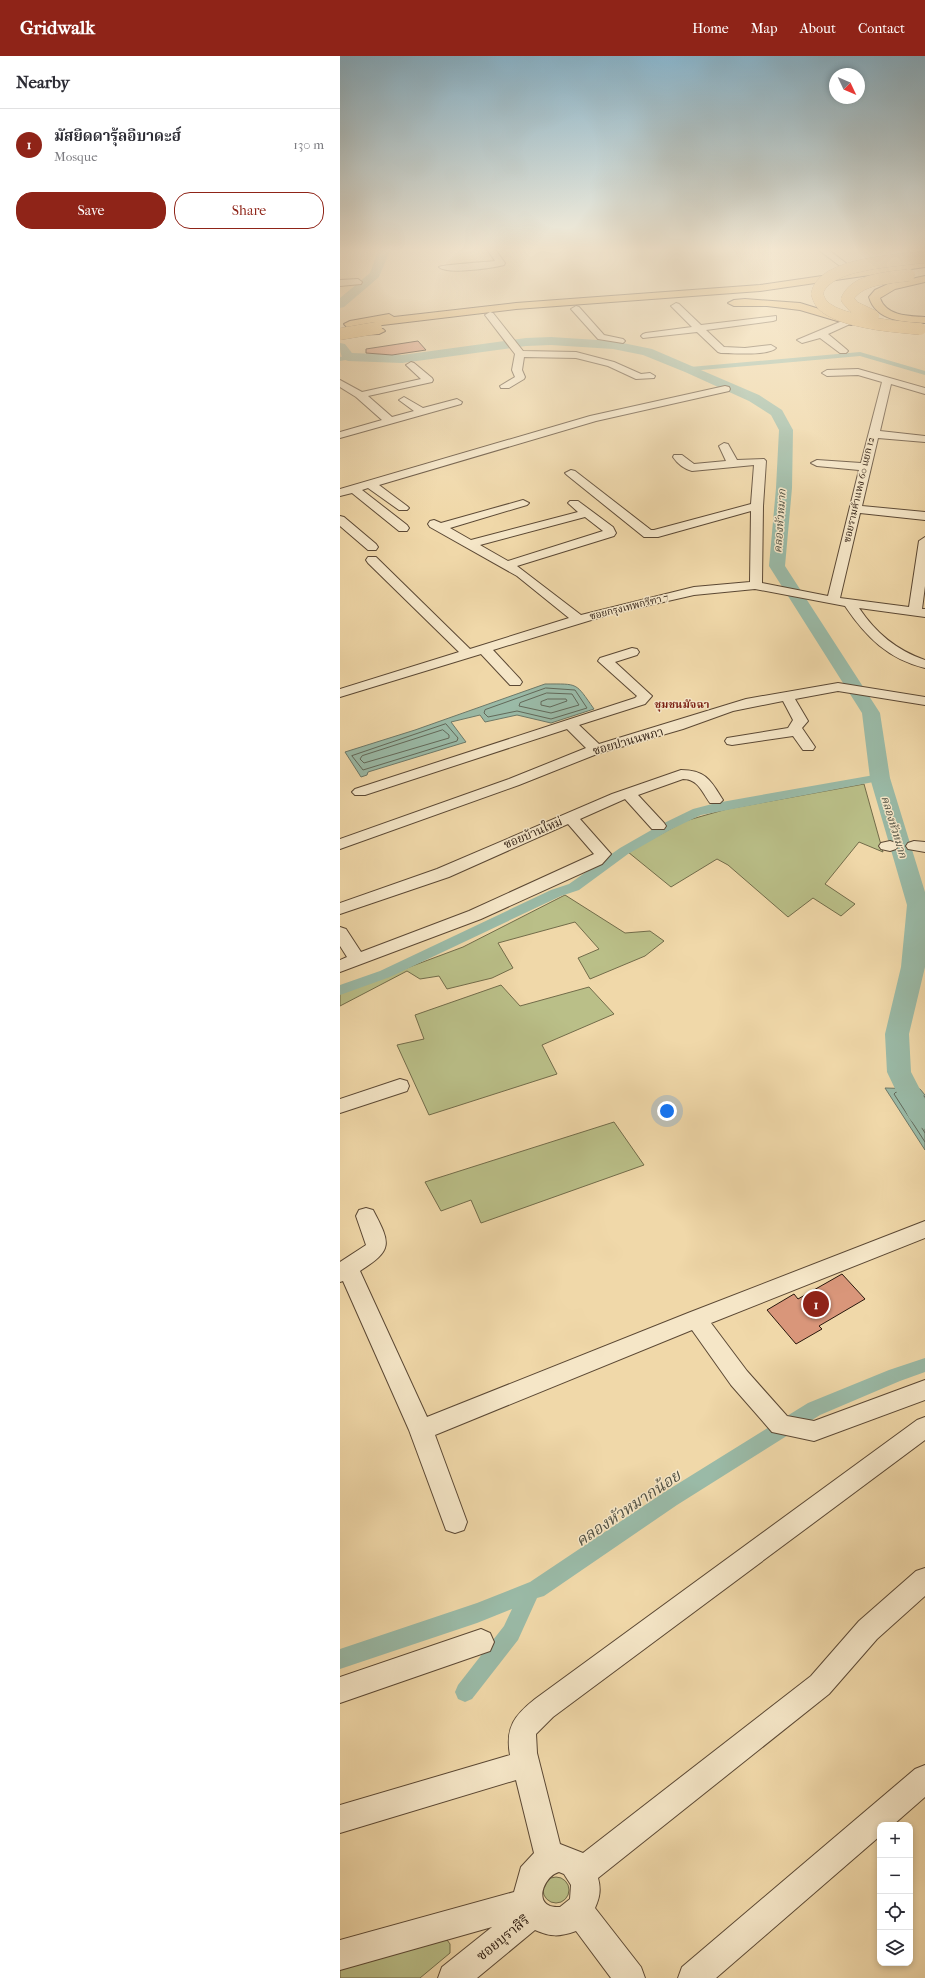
<!DOCTYPE html>
<meta charset="utf-8">
<style>
:root{--surface:#fff;--page:#f7f7f7;--text:#2b2b33;--muted:#7c7c81;--line:#e1e1e2;--accent:#8f2418}
body{margin:0;font-family:"IM FELL French Canon","Noto Serif Thai",serif;background:var(--page);color:var(--text)}
.controls{position:absolute;right:12px;bottom:12px;display:grid;overflow:hidden;border-radius:8px;box-shadow:0 2px 6px #0003}
.controls button{width:36px;height:36px;display:grid;place-items:center;padding:0;border:0;border-bottom:1px solid var(--line);background:var(--surface);color:var(--text);font:20px sans-serif}
.compass{position:absolute;left:489px;top:12px;width:36px;height:36px;border-radius:50%;background:var(--surface);box-shadow:0 2px 6px #0003;rotate:134deg}
.you{position:absolute;left:327px;top:1055px;width:14px;height:14px;margin:-10px;border:3px solid #fff;border-radius:50%;background:#1a73e8;box-shadow:0 0 0 6px #1a73e833}
.badge{display:grid;place-items:center;width:26px;height:26px;border-radius:50%;background:var(--accent);color:#fff;font-size:13px;font-weight:700}
.pin{position:absolute;translate:-50% -50%;border:2px solid #fff;box-shadow:0 1px 4px #0006}
.list{margin:0;padding:0;list-style:none}
h2{display:flex;justify-content:space-between;align-items:center;height:52px;margin:0;padding:0 16px;font-size:17px}
h2 small{font-size:13px;font-weight:400;color:var(--muted)}
.list li{display:grid;grid-template-columns:26px 1fr auto;gap:12px;align-items:center;box-sizing:border-box;height:72px;padding:0 16px;border-top:1px solid var(--line)}
.list b{display:block;font-size:15px;white-space:nowrap}
.list p{margin:0;font-size:13px;white-space:nowrap;color:var(--muted)}
.list em{font-size:13px;font-style:normal;color:var(--muted)}
.actions{display:flex;gap:8px;padding:12px 16px}
.actions a{flex:1;padding:9px 0;border:1px solid var(--accent);border-radius:16px;text-align:center;font-size:14px;color:var(--accent)}
.actions .main{background:var(--accent);color:#fff}
.icon{flex:none;width:22px;height:22px;fill:none;stroke:currentColor;stroke-width:2;stroke-linecap:round;stroke-linejoin:round}
.map{position:relative;flex:none;width:585px;height:1922px;overflow:hidden}
header{display:flex;align-items:center;gap:24px;box-sizing:border-box;height:56px;padding:0 20px;background:var(--accent);color:#fff}
header strong{font-size:19px}
nav{display:flex;gap:22px;margin-inline-start:auto;font-size:14px}
main{display:flex}
aside{flex:1;background:var(--surface)}
.map>svg:first-child{display:block}
.green{fill:#babf88;stroke:#726c4a}
.water{fill:#9abaa7;stroke:#6d7969}
.lines{fill:none;stroke-linecap:round;stroke-linejoin:round}
.shore{stroke:#62695a;stroke-width:1}
.canal{fill:#9abaa7;fill-rule:evenodd}
.river{fill:#9abaa7;fill-rule:evenodd}
.building{fill:#d9967a;stroke:#29180d}
.minor-casing{stroke:#5b4834;stroke-width:2}
.major-casing{stroke:#29180d;stroke-width:2}
.minor{fill:#f5e6c7;fill-rule:evenodd}
.major{fill:#e8bc74;fill-rule:evenodd}
.major-bridge-casing{stroke:#29180d;stroke-width:12;stroke-linecap:butt}
.major-bridge{stroke:#e8bc74;stroke-width:12}
.labels{text-anchor:middle;dominant-baseline:central;stroke-width:3;stroke-linejoin:round;paint-order:stroke}
.far-street-label{font-size:10px;fill:#29180d;stroke:#f5e6c7}
.far-water-label{font-size:11px;font-style:italic;fill:#515143;stroke:#f5e6c7}
.far-neighbourhood-label{font-size:11px;font-weight:bold;fill:#7a1f14;stroke:#f5e6c7}
.street-label{font-size:12px;fill:#29180d;stroke:#f5e6c7}
.near-street-label{font-size:14px;fill:#29180d;stroke:#f5e6c7}
.near-water-label{font-size:16px;font-style:italic;fill:#515143;stroke:#f5e6c7}
</style>
<header>
<strong>Gridwalk</strong>
<nav><a>Home</a><a>Map</a><a>About</a><a>Contact</a></nav>
</header>
<main>
<aside>
<h2>Nearby<small></small></h2>
<ul class="list">
<li><span class="badge">1</span><div><b>มัสยิดดารุ้ลอิบาดะฮ์</b><p>Mosque</p></div><em>130 m</em></li>
</ul>
<div class="actions"><a class="main">Save</a><a>Share</a></div>
</aside>
<div class="map">
<svg width="585" height="1922" viewBox="0 0 585 1922">
<rect width="100%" height="100%" fill="#f0d8a9"/>
<filter id="stains"><feTurbulence type="fractalNoise" baseFrequency=".005" numOctaves="4"/><feColorMatrix values="0 0 0 0 .2 0 0 0 0 .09 0 0 0 0 .02 0 0 0 .5 -.17"/></filter>
<radialGradient id="worn" r=".72"><stop offset=".6" stop-color="#630" stop-opacity="0"/><stop offset="1" stop-color="#630" stop-opacity=".3"/></radialGradient>
<!-- green -->
<path class="green" d="M524,728L543,796L519,786L485,828L515,848L501,860L473,842L448,861L388,809L377,803L331,831L288,796L345,765L387,753Z
M225,839L285,877L310,875L324,885L305,900L250,923L238,902L259,893L235,866L158,887L173,912L152,922L107,933L99,920L80,923L67,915L0,950V937L123,891Z
M161,929L180,950L249,931L274,958L202,989L217,1018L89,1059L57,989L84,983L75,959Z
M274,1066L304,1109L141,1167L131,1144L101,1155L85,1126Z
M203 1834a13 13 0 1 1 26 0a13 13 0 1 1-26 0Z
M105,1881L110,1888V1897L80,1922H0V1912Z"/>
<!-- water -->
<path class="water" d="M205,628C239,628 235,626 254,653L211,667L177,659L145,666L140,659L111,666L126,686L28,716L27,719L21,721L5,696L75,674Z
M545,1032L580,1033L585,1039V1094Z"/>
<g class="lines">
<!-- shore -->
<path class="shore" d="M206,632L235,634L247,652L211,663L177,655L148,661L144,657L145,654Z
M207,637L232,638L239,649L211,657L179,650L180,647Z
M208,643H226L227,645L210,651L201,649V646Z
M106,668L118,682L117,685L23,714L12,700Z
M103,674L109,679V682L24,707L20,703L22,700Z
M585,1041L578,1037L556,1036L554,1038L585,1086
M585,1046L575,1042L564,1043L585,1077"/>
<!-- canal -->
<path class="canal" d="M520,296L585,315V319L520,300L350,315L346,313L350,311Z
M8,299H11V303L0,305V301Z
M540,718L546,722L544,724L361,759L330,774L288,798L239,834L221,840L50,921L0,939V929L40,915L211,834L229,828L280,792L322,768L353,753L376,747Z
M585,1302V1316L560,1325L480,1359L337,1449L204,1540L197,1542L178,1584L132,1643L125,1646L118,1643L115,1636L118,1629L164,1570L172,1553L137,1567L0,1613V1593L137,1547L190,1526L323,1437L468,1347L549,1314Z"/>
<!-- river -->
<path class="river" d="M39,192H51L39,221L4,251L0,252V242L30,217Z
M211,281L273,285L312,293L419,339L442,354L453,374L452,432L445,510L540,657L550,722L585,836V911L569,978L571,1016L585,1043V1073L576,1070L569,1062L547,1016L545,978L561,911L567,849L530,722L522,657L429,510L436,432L439,374L431,359L409,345L345,316L303,299L273,293L211,289L186,290L62,307L8,305C0,303 0,295 0,287L5,288L12,297L62,299L186,282Z"/>
</g>
<!-- building -->
<path class="building" d="M78,285L86,294L52,299L26,297V293Z
M502,1218L525,1243L479,1270L482,1273L456,1288L427,1254L454,1238L458,1243Z"/>
<g class="lines">
<!-- minor casing -->
<g class="minor-casing">
<path id="minor" d="M146,192H154L165,207L164,209C152,212 107,219 99,211C101,209 147,206 155,205Z
M476,192H486L511,211L510,213H504Z
M18,223L22,226L21,228L0,230V224Z
M336,247L339,248L361,269L436,260V264L433,265L366,274L384,291L405,292L431,289L436,292C428,300 393,297 381,297L378,296L357,276L303,282L301,280L303,278L306,277L352,271L331,250Z
M236,250L239,251L264,279L283,283L285,285L283,287L258,283L231,253Z
M150,256L153,257L183,295L236,296L274,306L301,318L310,317L315,320L314,322L296,323L268,310L236,302L184,301L182,314L185,321L184,323L169,332H161L160,330L175,321L172,314L175,298L145,259Z
M507,263L512,266L510,268L488,278L506,293L508,295L506,297H500L480,282L462,287L457,284Z
M71,306L74,307L92,322L93,324L92,326L28,340L52,361L74,355L59,344L64,341L83,352L117,343L122,346L121,348L0,382V376L42,364L16,341L0,331V324L22,336L81,323L66,309Z
M518,313L585,332V338L551,328L540,375L585,380V386L538,382L522,450L585,456V464L520,457L500,542L569,551L579,485L585,481V530L582,553H585V561L519,552C536,577 556,594 585,604V612C548,603 526,581 505,550L415,533L354,539L271,558L153,594L180,623L182,626L180,629H170L141,598L0,641V633L119,596L28,507L26,504L28,501H36L130,593L229,562L177,520L90,471L88,468L90,465L94,464L101,467L183,444L189,447L187,449L110,472L131,484L238,456L228,447L230,445H238L273,471L276,477L274,480L177,510L241,559L354,531L410,526L411,455L318,481H304L227,419L225,417L231,414L235,415L311,474H314L411,448L414,409L352,415C344,413 337,407 333,401L334,399H342L354,408L386,405L379,390L384,387L388,388L397,404L424,403L426,405L423,450L422,527L488,540L519,414L477,410L471,407L477,404L521,407L542,326L518,319L487,320L482,317L487,314ZM245,461L263,475L168,505L140,489Z
M385,330L389,331L390,333L389,335L256,365L39,429L67,450L69,452L67,454H59L28,432L22,434L67,469L69,472L67,475H59L12,437L0,440V433L250,360Z
M0,460L4,461L36,488L38,491L36,494H28L0,470Z
M292,592L297,593L299,596L297,599L275,606L312,640L305,648L239,669L259,688L406,643L498,627L585,641V649L498,635L455,643L468,665L462,672L475,691L473,694H463L453,680L392,689L387,688L385,685L387,682L448,672L453,664L443,645L393,655L343,673L257,698L179,729L0,793V783L169,723L246,692L227,673L25,739H15L12,736L15,733L295,642L297,640L258,605L260,602Z
M341,714C366,714 371,725 383,744L380,747H370C362,736 358,723 343,723L298,739L324,767L326,770L324,773H312L285,743L240,763L271,798L262,808L141,863L0,916V904L7,901L0,890V871L6,873L21,896L129,855L254,798L228,768L109,821L0,858V847L97,813L272,738Z
M550,785L556,787L558,790L556,793L550,795L541,793L539,790L541,787Z
M574,785L585,786V796L568,793L566,790L568,787Z
M60,1023L67,1025L69,1030L67,1035L0,1057V1043Z
M26,1152L33,1154C51,1188 53,1194 20,1215L87,1361L348,1257L585,1165V1182L371,1267L407,1315L447,1360L474,1365L585,1324V1344L474,1385L432,1376L391,1329L352,1274L95,1379L127,1466L124,1474L115,1477L106,1474L69,1374L3,1225L0,1226V1206L26,1189L16,1160L19,1154Z
M585,1361V1384L213,1661L196,1678L197,1697L220,1788L243,1797L471,1620L519,1565L576,1515L585,1512V1540L537,1583L489,1638L258,1822C261,1833 260,1841 255,1852L301,1911L305,1922H271L236,1875C219,1881 211,1881 195,1874L137,1922H98L102,1911L152,1871L0,1914V1884L174,1836L181,1811L194,1797L176,1724L0,1777V1749L170,1699C165,1671 175,1659 195,1643L577,1364ZM219,1816L224,1818L231,1829L230,1843L220,1851C217,1851 213,1851 210,1850C194,1844 206,1819 219,1816Z
M141,1573L150,1577L154,1586L150,1595L0,1647V1621Z
M585,1709V1741L553,1769H540V1780L376,1922H338L342,1911L575,1713Z"/>
</g>
<!-- major casing -->
<g class="major-casing">
<path id="major" d="M585,205V211L420,235L176,253L34,270L29,268L18,270L21,273H43L45,275L39,278L14,279L4,268L10,265L49,258L54,261L176,247L420,229Z
M585,220V226L555,233L540,242C546,260 569,260 585,261V267C563,266 536,265 529,241L535,234L548,228Z
M405,243L460,247L515,264L517,266L511,269L460,254L427,250H394L388,247L394,244Z"/>
</g>
<!-- minor -->
<use href="#minor" class="minor"/>
<!-- major -->
<use href="#major" class="major"/>
<!-- major-bridge casing -->
<g class="major-bridge-casing">
<path id="major-bridge" d="M533,260L514,251L507,243C517,222 549,222 569,219
M580,273C557,271 495,266 481,247C479,244 478,241 477,238C482,207 560,204 585,201
M0,278L36,272"/>
</g>
<!-- major-bridge -->
<use href="#major-bridge" class="major-bridge"/>
</g>
<!-- sky -->
<linearGradient id="sky" x2="0" y2="1"><stop stop-color="#89b6ce"/><stop offset="0.42" stop-color="#f8edd8"/><stop offset="1" stop-color="#f8edd8" stop-opacity="0"/></linearGradient>
<rect width="585" height="461" fill="url(#sky)"/>
<g class="labels">
<!-- far-street labels -->
<g class="far-street-label">
<text transform="translate(519 434) rotate(-77)">ซอยรามคำแหง 60 แยก 12</text>
<text transform="translate(289 551) rotate(-14)">ซอยกรุงเทพกรีฑา 7</text>
</g>
<!-- far-water labels -->
<g class="far-water-label">
<text transform="translate(440 465) rotate(-86)">คลองหัวหมาก</text>
<text transform="translate(554 771) rotate(73)">คลองหัวหมาก</text>
</g>
<!-- far-neighbourhood labels -->
<g class="far-neighbourhood-label">
<text x="342" y="648">ชุมชนมัจฉา</text>
</g>
<!-- street labels -->
<g class="street-label">
<text transform="translate(288 685) rotate(-16)">ซอยปานนพภา</text>
<text transform="translate(193 777) rotate(-23)">ซอยบ้านใหม่</text>
</g>
<!-- near-street labels -->
<g class="near-street-label">
<text transform="translate(163 1882) rotate(-39)">ซอยบุราสิริ</text>
</g>
<!-- near-water labels -->
<g class="near-water-label">
<text transform="translate(288 1452) rotate(-34)">คลองหัวหมากน้อย</text>
</g>
</g>
<rect width="100%" height="100%" filter="url(#stains)"/>
<rect width="100%" height="100%" fill="url(#worn)"/>
</svg>
<div class="controls">
<button>+</button>
<button>−</button>
<button><svg class="icon" aria-label="locate" viewBox="0 0 24 24"><circle cx="12" cy="12" r="6"/><path d="M12 2v4M12 18v4M2 12h4M18 12h4"/></svg></button>
<button><svg class="icon" aria-label="layers" viewBox="0 0 24 24"><path d="M12 4l9 5-9 5-9-5zM3 14l9 5 9-5"/></svg></button>
</div>
<svg class="compass" viewBox="-18 -18 36 36"><path d="M0-13l5 13h-10z" fill="#e53935"/><path d="M0 13l5-13h-10z" fill="#7c7c81"/></svg>
<div class="you"></div>
<div class="pin badge" style="left:476px;top:1248px">1</div>
</div>
</main>
